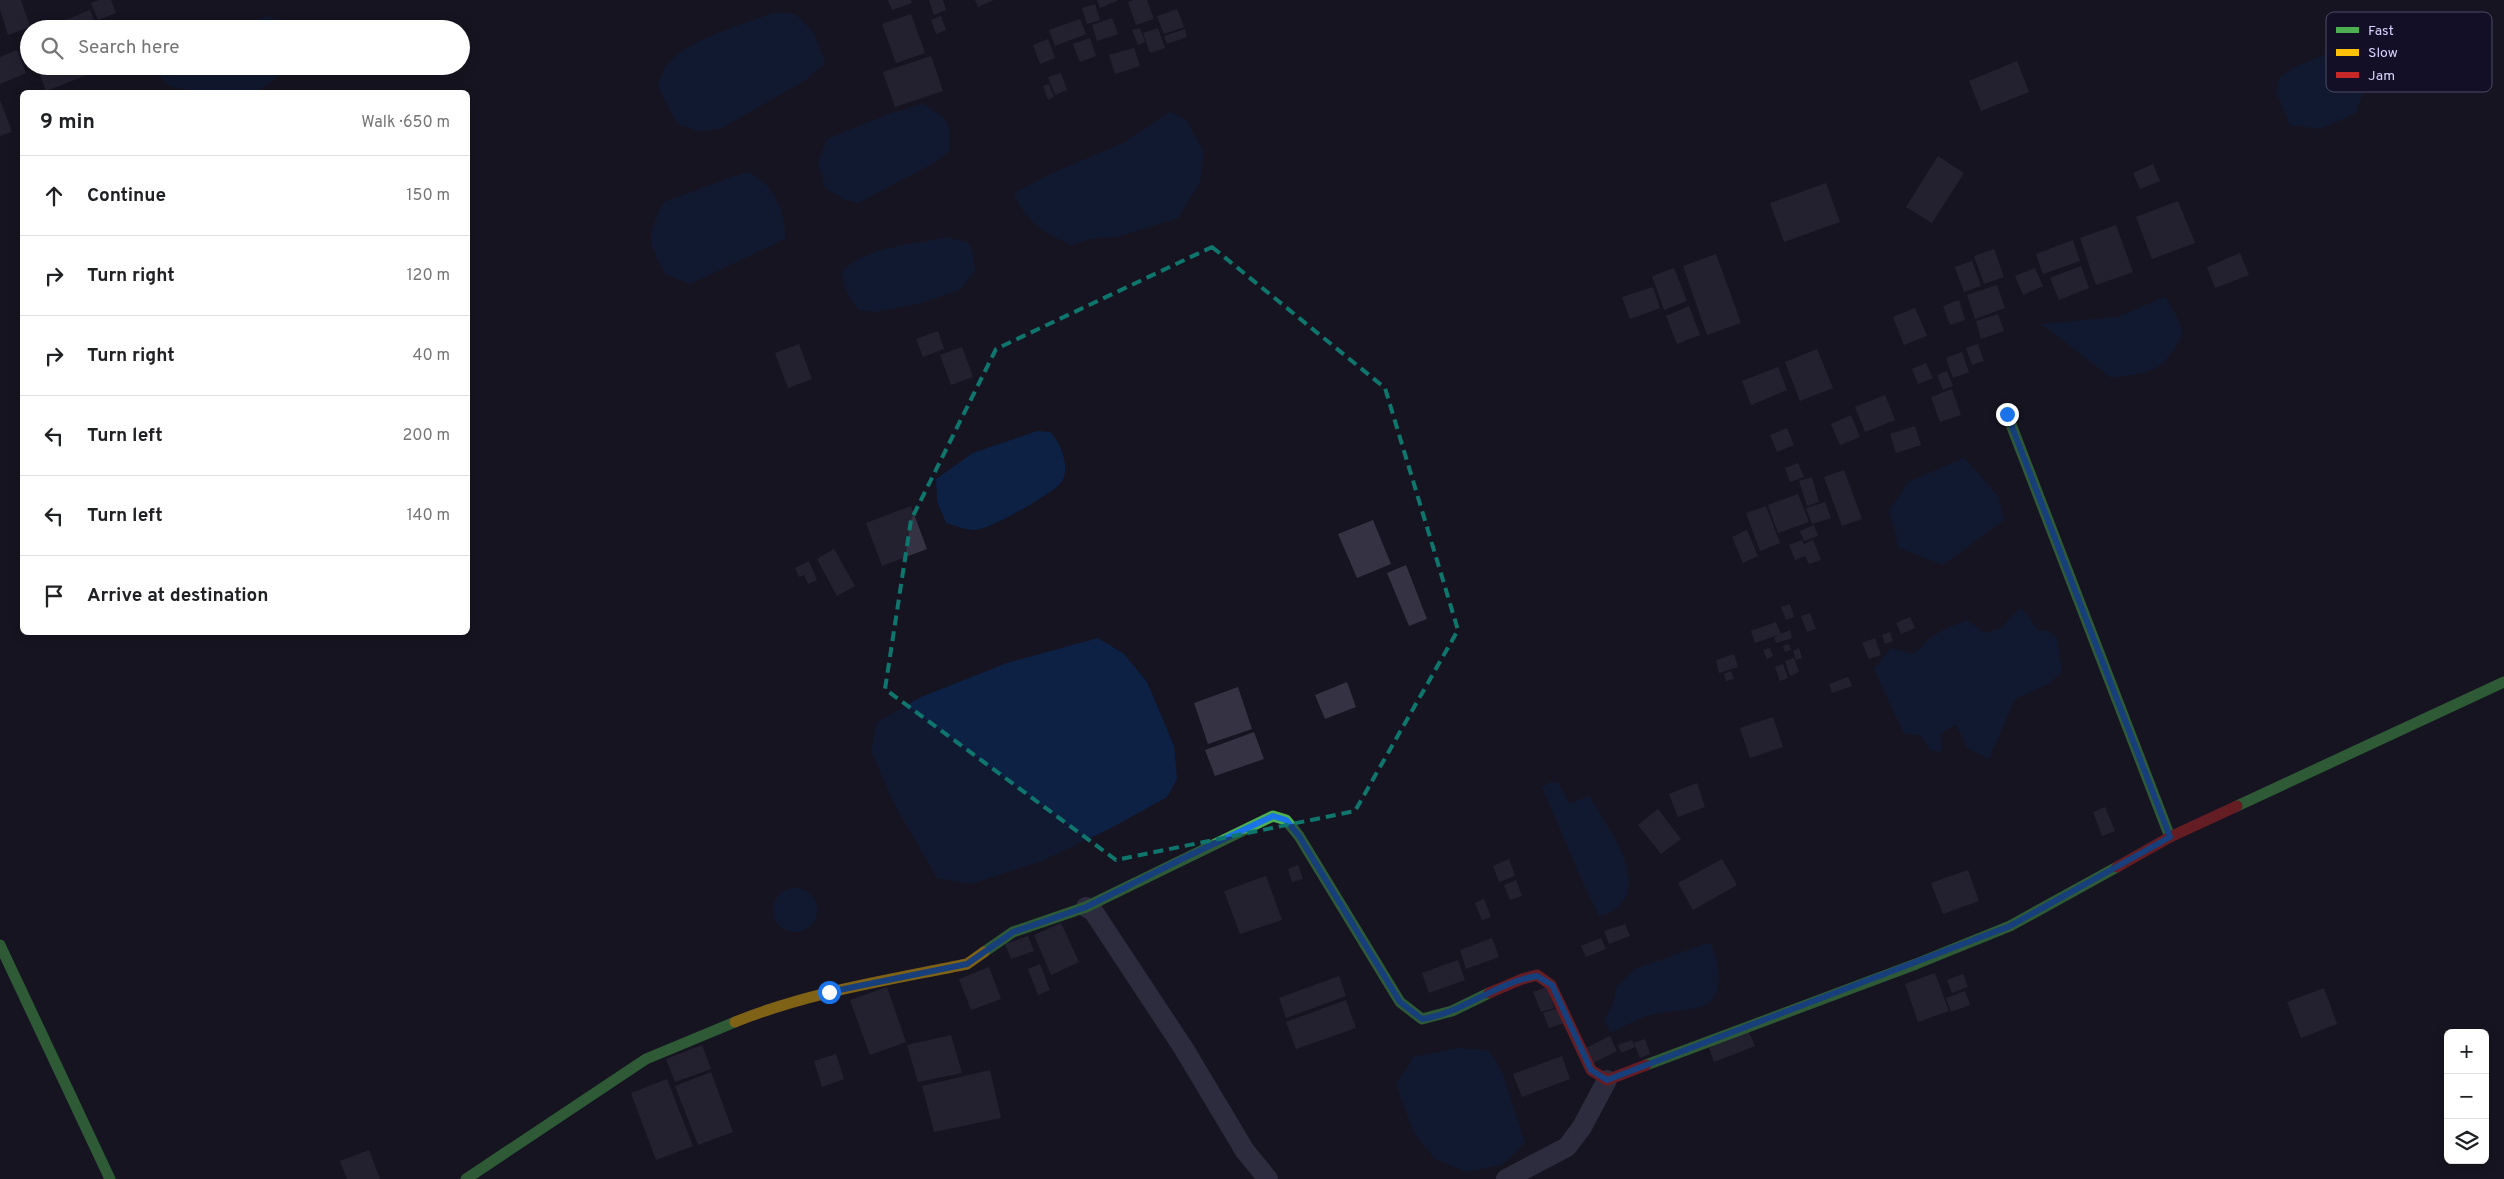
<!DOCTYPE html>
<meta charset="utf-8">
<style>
:root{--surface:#fff;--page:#f2f2f2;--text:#202124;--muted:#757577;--line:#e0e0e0}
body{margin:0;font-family:Overpass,sans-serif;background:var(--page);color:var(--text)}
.controls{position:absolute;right:15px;bottom:15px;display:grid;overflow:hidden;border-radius:8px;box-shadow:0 2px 12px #0003}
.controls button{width:45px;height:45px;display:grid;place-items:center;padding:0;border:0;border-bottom:1px solid var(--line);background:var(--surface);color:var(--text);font:25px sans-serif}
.stop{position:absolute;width:15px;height:15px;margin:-11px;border:4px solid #1a73e8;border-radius:50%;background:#fff}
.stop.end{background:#1a73e8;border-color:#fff;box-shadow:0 1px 5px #0008}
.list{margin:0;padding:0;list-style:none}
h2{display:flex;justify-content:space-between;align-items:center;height:65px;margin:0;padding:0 20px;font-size:21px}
h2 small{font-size:16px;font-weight:400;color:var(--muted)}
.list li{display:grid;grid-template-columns:32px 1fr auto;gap:15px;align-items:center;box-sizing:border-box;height:80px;padding:0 20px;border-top:1px solid var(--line)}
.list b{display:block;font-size:19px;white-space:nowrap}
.list em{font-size:16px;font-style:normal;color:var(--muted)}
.icon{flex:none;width:28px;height:28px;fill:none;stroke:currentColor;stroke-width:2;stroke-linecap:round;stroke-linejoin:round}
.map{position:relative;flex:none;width:2504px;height:1179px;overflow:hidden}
.search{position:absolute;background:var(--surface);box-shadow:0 2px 12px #0003;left:20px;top:20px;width:450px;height:55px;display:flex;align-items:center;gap:12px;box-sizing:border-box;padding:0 18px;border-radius:28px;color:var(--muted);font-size:19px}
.panel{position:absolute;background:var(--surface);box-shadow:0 2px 12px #0003;left:20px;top:90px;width:450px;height:545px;border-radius:8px}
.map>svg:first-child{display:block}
.water{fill:#0d2144}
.building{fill:#343243}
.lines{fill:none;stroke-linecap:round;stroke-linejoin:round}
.street{stroke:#4a4962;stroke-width:20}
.fast{stroke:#4caf50;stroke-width:11}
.slow{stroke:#ffc107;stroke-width:11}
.jam{stroke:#c62828;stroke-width:11}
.route{stroke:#1a73e8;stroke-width:6}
.marked{fill:none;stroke:#0f766e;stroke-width:4;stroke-dasharray:10 6;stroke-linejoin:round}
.key{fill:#130f26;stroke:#4e4a67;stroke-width:1}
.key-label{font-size:14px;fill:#d9d4ff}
</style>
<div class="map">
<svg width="2504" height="1179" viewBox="0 0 2504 1179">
<rect width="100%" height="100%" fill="#161421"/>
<!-- water -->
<path class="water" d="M773,13L795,14L814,33L825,63L804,81L720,129L699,131L677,124L657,85C660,80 662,73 665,67C683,41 744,24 773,13Z
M268,16L277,21L283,29H227Z
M2329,53L2343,59L2354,67L2363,93L2356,113L2320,129L2290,125L2276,92L2279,78L2295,67Z
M157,66H285C278,76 265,89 253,92C240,96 180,91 169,85C162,81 158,74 157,66Z
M923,104C948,119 951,122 950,151L934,163L858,203L846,200L825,188L818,163L827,139L889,114Z
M1170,112L1186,120L1204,152L1200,182L1178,218L1117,237L1092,239L1071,245C1043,232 1026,223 1014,193L1050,174L1123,143Z
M746,172C773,180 786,213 785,239L690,284L665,274C648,241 646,236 664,202Z
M946,237L969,243L973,254L975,271L959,290L918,304L875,312L859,310C849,298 843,287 842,271C870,245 910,246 946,237Z
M2165,297L2177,317L2183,333C2162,374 2154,371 2111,378L2042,324L2117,317Z
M1037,431L1050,432C1061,442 1072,471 1060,484C1048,496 992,528 976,530C965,530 956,526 946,523L937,501L936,479L973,453Z
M1964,458L1998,496L2004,520L1943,565L1899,548L1889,511L1908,482Z
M2020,608L2027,613L2037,630L2049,631L2057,638L2062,672L2048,684L2015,699L1989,759L1967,748L1956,724L1940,735L1942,752L1930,750L1920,735L1904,734L1874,669L1891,648L1912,654C1922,649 1923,644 1930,638C1941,630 1954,625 1967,620L1985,633L2001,628Z
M1098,638L1124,654L1147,682L1174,746L1177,779L1167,797L1113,827L1044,860L971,884L937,878L892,800L871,750L877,722L921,697L1007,663Z
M1551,782L1559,783L1569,804L1589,796C1597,807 1602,818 1609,829C1628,858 1646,904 1599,916L1584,885L1542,787Z
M773 910a22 22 0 1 1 44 0a22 22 0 1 1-44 0Z
M1705,944H1711C1718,961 1726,995 1705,1005C1687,1012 1665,1010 1647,1016C1635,1020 1623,1027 1611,1032L1604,1021L1612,1006L1617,986L1635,969Z
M1458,1048L1489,1050L1503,1074L1525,1143L1503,1164L1467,1172L1435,1159L1414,1133L1396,1084L1414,1057Z"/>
<!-- building -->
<path class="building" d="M0,0H21L30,27L8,35L0,9Z
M99,0H111L116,13L98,20L91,3Z
M888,0H911L912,3L892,10Z
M929,0H943L946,10L934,15Z
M975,0H994L978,7Z
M1097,0H1119L1100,8Z
M1134,0H1147L1154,19L1136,25L1128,2Z
M1095,4L1100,20L1087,24L1082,8Z
M1177,9L1184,27L1164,34L1157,16Z
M90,10L98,29H44Z
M911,14L925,53L896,63L882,24Z
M941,16L946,30L936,34L931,20Z
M1112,18L1118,34L1097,41L1092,25Z
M1080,19L1086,34L1055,46L1049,30Z
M1140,28L1145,42L1138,45L1132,30Z
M1158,28L1165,48L1150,53L1143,33Z
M1185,29L1187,37L1167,44L1164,36Z
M1090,38L1096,56L1080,62L1073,44Z
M1048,39L1055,58L1040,64L1033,45Z
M1134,48L1140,66L1115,74L1109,55Z
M17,50L26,73L0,84V57Z
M931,56L943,91L895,107L883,72Z
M2017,61L2029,92L1981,111L1969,81Z
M37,66H104L105,68L46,91Z
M1061,73L1067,90L1055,95L1048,77Z
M1049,84L1054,97L1048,100L1043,86Z
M0,100L12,132L0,136Z
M1938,156L1964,173L1932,223L1906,207Z
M2153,164L2160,181L2140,189L2133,173Z
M1826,183L1840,222L1784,242L1770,203Z
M2178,201L2195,243L2152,259L2136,217Z
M2116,225L2133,272L2096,285L2080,238Z
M2073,240L2080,261L2043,274L2036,254Z
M1994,249L2004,277L1984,284L1974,256Z
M2240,253L2249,275L2215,288L2207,267Z
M1716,254L1741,323L1707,335L1683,266Z
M1972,261L1981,286L1964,292L1955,267Z
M2081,266L2089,288L2059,300L2050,278Z
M1674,268L1687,301L1664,310L1652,276Z
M2035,268L2043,286L2023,295L2015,276Z
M1997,285L2005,308L1975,319L1967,295Z
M1653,287L1660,308L1630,319L1622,297Z
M1959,300L1965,320L1950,325L1943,306Z
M1689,306L1700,335L1677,344L1666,316Z
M1915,308L1927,336L1904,345L1893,317Z
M1998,314L2004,331L1981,339L1976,321Z
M938,331L944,349L923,357L916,339Z
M799,344L812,379L788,388L775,353Z
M1978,344L1984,361L1972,365L1966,348Z
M962,347L973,377L951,385L940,355Z
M1817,349L1833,388L1800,401L1785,362Z
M1962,352L1969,372L1953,378L1946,358Z
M1926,363L1933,378L1918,384L1912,369Z
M1778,367L1787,390L1751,405L1742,381Z
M1947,371L1953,386L1943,390L1937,375Z
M1952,389L1961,415L1940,422L1931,397Z
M1885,395L1895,420L1865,432L1855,407Z
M1851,415L1860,437L1840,445L1831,424Z
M1915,426L1921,445L1896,453L1890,434Z
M1787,428L1794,445L1777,452L1770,435Z
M1798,463L1804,477L1790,482L1785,468Z
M1844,470L1862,519L1842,526L1824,477Z
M1812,477L1819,502L1807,506L1799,481Z
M1798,494L1809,522L1778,533L1768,505Z
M1825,502L1831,518L1812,524L1806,508Z
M911,506L927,549L882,566L866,523Z
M1766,506L1780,543L1760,551L1746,513Z
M1373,520L1391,564L1357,578L1338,534Z
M1814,525L1818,536L1804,541L1800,531Z
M1747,530L1758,556L1743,563L1732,537Z
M1802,540L1804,544L1813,540L1821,560L1809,564L1805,556L1795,560L1789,545Z
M834,549L855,586L837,596L817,559Z
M809,561L817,580L808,584L804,575L799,577L795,568Z
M1406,565L1427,619L1409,626L1387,573Z
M1790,604L1794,617L1786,620L1781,607Z
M1810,613L1816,629L1807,632L1801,616Z
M1910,617L1915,628L1901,634L1896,623Z
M1776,622L1781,634L1755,643L1751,631Z
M1790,630L1792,638L1776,643L1774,637Z
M1890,632L1893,641L1885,644L1882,635Z
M1875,638L1881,655L1869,659L1862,643Z
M1789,644L1791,650L1785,652L1783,646Z
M1770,648L1773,656L1767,659L1763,650Z
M1799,648L1802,658L1796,660L1793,651Z
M1734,654L1738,667L1719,673L1716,660Z
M1794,658L1799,672L1790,676L1785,661Z
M1783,664L1788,678L1780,681L1775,667Z
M1731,671L1734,679L1726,681L1724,674Z
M1848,677L1852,686L1832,693L1829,684Z
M1347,682L1356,707L1325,719L1315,695Z
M1238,687L1252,729L1208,744L1194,703Z
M1773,717L1783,747L1750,758L1740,728Z
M1254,732L1264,759L1215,776L1205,750Z
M1697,783L1705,807L1678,817L1669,794Z
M2105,807L2115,831L2102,836L2093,812Z
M1658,809L1681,839L1661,854L1638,825Z
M1509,859L1515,876L1499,882L1493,866Z
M1722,859L1737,885L1693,910L1678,883Z
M1298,865L1303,879L1292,882L1288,869Z
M1968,870L1979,901L1943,914L1931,883Z
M1266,876L1282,920L1240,934L1224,891Z
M1516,880L1522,896L1510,900L1504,885Z
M1484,899L1491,917L1482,920L1475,903Z
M1061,923L1079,962L1051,975L1034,935Z
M1625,924L1630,936L1609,944L1604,931Z
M1028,936L1034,951L1011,959L1005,944Z
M1492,938L1499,957L1466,969L1460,950Z
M1601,938L1606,949L1586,957L1581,946Z
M1458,960L1465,980L1429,993L1422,973Z
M1040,964L1050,990L1038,995L1028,969Z
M989,967L1001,999L971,1010L959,979Z
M1935,973L1949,1011L1918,1022L1905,984Z
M1963,974L1968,987L1952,993L1947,980Z
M1339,976L1346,996L1286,1018L1279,998Z
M887,987L906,1042L870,1055L850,1000Z
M1547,987L1554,1008L1541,1012L1533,992Z
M2324,988L2337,1024L2301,1038L2287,1002Z
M1965,991L1970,1005L1951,1012L1946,998Z
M1346,1000L1356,1028L1296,1049L1286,1022Z
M1558,1008L1564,1023L1549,1028L1543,1013Z
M1748,1030L1755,1046L1714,1062L1708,1045Z
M951,1035L962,1073L918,1082L907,1045Z
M1610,1036L1617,1051L1593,1063L1586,1048Z
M1645,1039L1650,1054L1640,1058L1634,1043Z
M1632,1040L1635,1047L1621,1053L1618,1045Z
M702,1045L711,1069L675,1082L666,1059Z
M836,1054L844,1079L822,1087L814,1061Z
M1562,1056L1570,1079L1522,1097L1513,1074Z
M990,1070L1001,1118L934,1132L922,1086Z
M711,1072L733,1132L698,1145L675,1086Z
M667,1079L693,1146L656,1160L631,1093Z
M369,1150L380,1179H347L340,1161Z"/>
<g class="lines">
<!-- street -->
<path class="street" d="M1086,907L1093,911L1184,1049L1245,1151L1268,1179
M1506,1179L1567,1147L1582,1127L1607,1080"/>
<!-- fast -->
<path class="fast" d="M2007,414L2170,837
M2237,806L2504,682
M0,945L110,1179
M984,952L1013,932L1086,907L1273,816L1286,820L1299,836L1400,1002L1422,1019L1452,1011L1489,993
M1646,1065L1916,964L2010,926L2117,867
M466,1179L646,1059L735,1022"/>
<!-- slow -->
<path class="slow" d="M735,1022C809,992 889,980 967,964L984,952"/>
<!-- jam -->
<path class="jam" d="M2117,867L2170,837L2237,806
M1489,993L1522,979L1537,975L1551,985L1591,1070L1607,1080L1646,1065"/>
</g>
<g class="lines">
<!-- route -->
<path class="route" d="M829,992L967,964L1013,932L1086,907L1186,857L1273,816L1286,820L1299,836L1400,1002L1422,1019C1463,1013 1496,982 1537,976L1552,985L1591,1070L1607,1080L2010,926L2170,837L2007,414"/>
</g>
<!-- marked area -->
<path d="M0 0H2504V1179H0ZM1212,247L1385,388L1458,630L1355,811L1116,860L885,689L911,520L996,349Z" fill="#161421" fill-opacity=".55" fill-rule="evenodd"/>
<path class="marked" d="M1212,247L1385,388L1458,630L1355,811L1116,860L885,689L911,520L996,349Z"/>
<!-- legend -->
<rect x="2326" y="12" width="166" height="80" rx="8" class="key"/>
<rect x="2336" y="27" width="23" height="6" fill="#4caf50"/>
<rect x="2336" y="49" width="23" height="7" fill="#ffc107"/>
<rect x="2336" y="72" width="23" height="6" fill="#c62828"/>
<g class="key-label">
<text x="2368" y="35">Fast</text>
<text x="2368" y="57">Slow</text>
<text x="2368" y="80">Jam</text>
</g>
</svg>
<div class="controls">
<button>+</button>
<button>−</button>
<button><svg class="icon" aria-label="layers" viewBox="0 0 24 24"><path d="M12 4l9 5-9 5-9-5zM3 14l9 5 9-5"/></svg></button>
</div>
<div class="stop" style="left:829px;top:992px"></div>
<div class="stop end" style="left:2007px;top:414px"></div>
<div class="search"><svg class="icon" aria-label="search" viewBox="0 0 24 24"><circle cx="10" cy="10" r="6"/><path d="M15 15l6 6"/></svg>Search here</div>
<section class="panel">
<h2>9 min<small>Walk · 650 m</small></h2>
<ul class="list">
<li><svg class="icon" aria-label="ahead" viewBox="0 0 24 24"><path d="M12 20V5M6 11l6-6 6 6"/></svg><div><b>Continue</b></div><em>150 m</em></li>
<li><svg class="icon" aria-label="right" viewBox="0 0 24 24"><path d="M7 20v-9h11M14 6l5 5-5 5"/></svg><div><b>Turn right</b></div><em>120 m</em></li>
<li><svg class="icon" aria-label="right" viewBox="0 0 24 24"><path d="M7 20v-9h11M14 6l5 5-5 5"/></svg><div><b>Turn right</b></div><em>40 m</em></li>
<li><svg class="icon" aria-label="left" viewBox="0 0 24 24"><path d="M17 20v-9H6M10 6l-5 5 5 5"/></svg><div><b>Turn left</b></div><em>200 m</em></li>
<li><svg class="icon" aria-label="left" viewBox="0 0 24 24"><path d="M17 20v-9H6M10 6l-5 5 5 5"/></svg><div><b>Turn left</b></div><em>140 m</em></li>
<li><svg class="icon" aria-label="arrive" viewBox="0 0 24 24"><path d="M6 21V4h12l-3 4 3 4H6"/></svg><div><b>Arrive at destination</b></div></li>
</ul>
</section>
</div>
